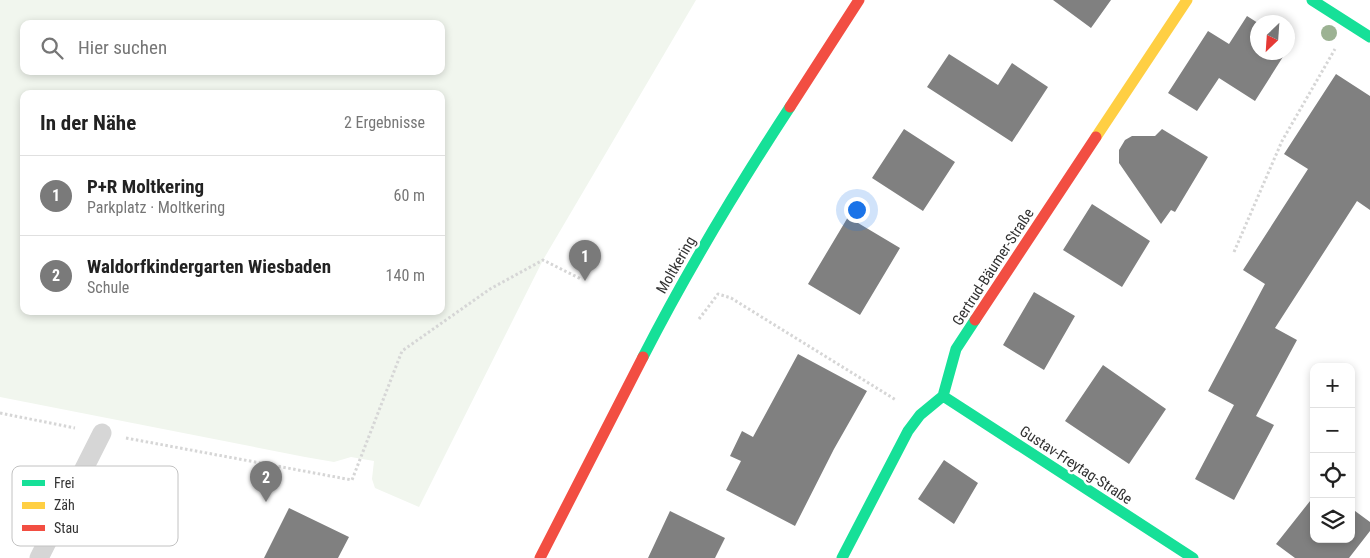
<!DOCTYPE html>
<html lang="de">
<meta charset="utf-8">
<style>
:root{--surface:#fff;--page:#f6f6f6;--text:#222;--muted:#767676;--line:#e0e0e0;--accent:#7a7a7a}
body{margin:0;font-family:"Roboto Condensed",sans-serif;background:var(--page);color:var(--text)}
.controls{position:absolute;right:15px;bottom:15px;display:grid;overflow:hidden;border-radius:10px;box-shadow:0 2px 8px #0003}
.controls button{width:45px;height:45px;display:grid;place-items:center;padding:0;border:0;border-bottom:1px solid var(--line);background:var(--surface);color:var(--text);font:25px sans-serif}
.compass{position:absolute;left:1250px;top:15px;width:45px;height:45px;border-radius:50%;background:var(--surface);box-shadow:0 2px 8px #0003;rotate:205deg}
.you{position:absolute;left:856px;top:209px;width:18px;height:18px;margin:-12px;border:4px solid #fff;border-radius:50%;background:#1a73e8;box-shadow:0 0 0 8px #1a73e833}
.badge{display:grid;place-items:center;width:32px;height:32px;border-radius:50%;background:var(--accent);color:#fff;font-size:16px;font-weight:700}
.pin{position:absolute;translate:-50% -41px;filter:drop-shadow(0 1px 2px #0008)}
.pin::after{content:'';position:absolute;top:26px;width:18px;height:15px;background:inherit;clip-path:polygon(0 0,100% 0,50% 100%)}
.list{margin:0;padding:0;list-style:none}
h2{display:flex;justify-content:space-between;align-items:center;height:65px;margin:0;padding:0 20px;font-size:21px}
h2 small{font-size:16px;font-weight:400;color:var(--muted)}
.list li{display:grid;grid-template-columns:32px 1fr auto;gap:15px;align-items:center;box-sizing:border-box;height:80px;padding:0 20px;border-top:1px solid var(--line)}
.list b{display:block;font-size:19px;white-space:nowrap}
.list p{margin:0;font-size:16px;white-space:nowrap;color:var(--muted)}
.list em{font-size:16px;font-style:normal;color:var(--muted)}
.icon{flex:none;width:28px;height:28px;fill:none;stroke:currentColor;stroke-width:2;stroke-linecap:round;stroke-linejoin:round}
.map{position:relative;flex:none;width:1370px;height:558px;overflow:hidden}
.search{position:absolute;background:var(--surface);box-shadow:0 2px 8px #0003;left:20px;top:20px;width:425px;height:55px;display:flex;align-items:center;gap:12px;box-sizing:border-box;padding:0 18px;border-radius:10px;color:var(--muted);font-size:19px}
.panel{position:absolute;background:var(--surface);box-shadow:0 2px 8px #0003;left:20px;top:90px;width:425px;height:225px;border-radius:10px}
.map>svg:first-child{display:block}
.green{fill:#f1f6ee;fill-rule:evenodd}
.building{fill:#808080}
.lines{fill:none;stroke-linecap:round;stroke-linejoin:round}
.path{stroke:#d6d6d6;stroke-width:3;stroke-dasharray:2.5 2.5;stroke-linecap:butt}
.lane{stroke:#d6d6d6;stroke-width:19}
.fast{stroke:#16e098;stroke-width:11}
.slow{stroke:#ffcf43;stroke-width:11}
.jam{stroke:#f24e42;stroke-width:11}
.tree{fill:#9cb293}
.labels{text-anchor:middle;dominant-baseline:central;stroke-width:5;stroke-linejoin:round;paint-order:stroke}
.street-label{font-size:15px;fill:#323232;stroke:#fff}
.key{fill:#fff;stroke:#c2c2c2;stroke-width:1}
.key-label{font-size:14px;fill:#323232}
</style>
<div class="map">
<svg width="1370" height="558" viewBox="0 0 1370 558">
<rect width="100%" height="100%" fill="#fff"/>
<!-- green -->
<path class="green" d="M0,0H696L543,260L419,507L375,488L372,479L374,461L351,457L334,462L305,457L0,397ZM24,24H441V71H24ZM24,94H441V311H24Z"/>
<!-- building -->
<path class="building" d="M1053,0H1111L1091,28Z
M1247,16L1258,23V52H1286L1255,101L1219,78L1197,111L1168,93L1208,31L1229,44Z
M949,54L998,85L1012,63L1048,87L1012,142L927,87Z
M1336,74L1370,96V210L1357,201L1275,328L1297,340L1256,416L1274,425L1234,500L1195,479L1234,405L1208,391L1265,284L1243,270L1308,169L1284,154Z
M904,129L955,162L923,211L872,178Z
M1162,129L1208,157L1175,212L1171,210L1161,224L1119,163V150L1125,140L1132,136H1155Z
M1092,204L1150,241L1122,287L1063,250Z
M848,217L900,248L860,315L808,284Z
M1034,292L1075,316L1044,370L1003,345Z
M798,354L867,391L834,449L795,526L726,490L741,461L730,456L742,431L753,437Z
M1103,365L1166,409L1129,464L1065,421Z
M944,460L978,483L954,524L918,499Z
M1314,496V539H1351V508L1370,522V531L1349,558H1295L1276,544Z
M289,508L349,537L338,558H264Z
M670,511L725,538L715,558H648Z"/>
<g class="lines">
<!-- path -->
<path class="path" d="M1234,252L1282,141L1335,49
M699,319L718,294L731,298L896,400
M0,413L75,428
M126,438L352,480L402,351L490,289L543,260L581,279"/>
<!-- lane -->
<path class="lane" d="M39,558L102,433"/>
<!-- fast -->
<path class="fast" d="M1312,0L1370,37
M643,357C687,271 737,188 790,107
M943,396L1193,558
M842,558L908,431L920,415L943,396L956,349L975,320"/>
<!-- slow -->
<path class="slow" d="M1096,137L1187,0"/>
<!-- jam -->
<path class="jam" d="M790,107L859,0
M975,320L1096,137
M540,558L643,357"/>
</g>
<!-- trees -->
<circle class="tree" cx="1329" cy="33" r="8"/>
<g class="labels">
<!-- street labels -->
<g class="street-label">
<text transform="translate(676 265) rotate(-60)">Moltkering</text>
<text transform="translate(993 267) rotate(-57)">Gertrud-Bäumer-Straße</text>
<text transform="translate(1076 465) rotate(33)">Gustav-Freytag-Straße</text>
</g>
</g>
<!-- legend -->
<rect x="12" y="466" width="166" height="80" rx="8" class="key"/>
<rect x="22" y="480" width="23" height="6" fill="#16e098"/>
<rect x="22" y="502" width="23" height="7" fill="#ffcf43"/>
<rect x="22" y="525" width="23" height="6" fill="#f24e42"/>
<g class="key-label">
<text x="54" y="488">Frei</text>
<text x="54" y="510">Zäh</text>
<text x="54" y="533">Stau</text>
</g>
</svg>
<div class="controls">
<button>+</button>
<button>−</button>
<button><svg class="icon" aria-label="locate" viewBox="0 0 24 24"><circle cx="12" cy="12" r="6"/><path d="M12 2v4M12 18v4M2 12h4M18 12h4"/></svg></button>
<button><svg class="icon" aria-label="layers" viewBox="0 0 24 24"><path d="M12 4l9 5-9 5-9-5zM3 14l9 5 9-5"/></svg></button>
</div>
<svg class="compass" viewBox="-18 -18 36 36"><path d="M0-13l5 13h-10z" fill="#e53935"/><path d="M0 13l5-13h-10z" fill="#767676"/></svg>
<div class="you"></div>
<div class="pin badge" style="left:585px;top:281px">1</div>
<div class="pin badge" style="left:266px;top:502px">2</div>
<div class="search"><svg class="icon" aria-label="search" viewBox="0 0 24 24"><circle cx="10" cy="10" r="6"/><path d="M15 15l6 6"/></svg>Hier suchen</div>
<section class="panel">
<h2>In der Nähe<small>2 Ergebnisse</small></h2>
<ul class="list">
<li><span class="badge">1</span><div><b>P+R Moltkering</b><p>Parkplatz · Moltkering</p></div><em>60 m</em></li>
<li><span class="badge">2</span><div><b>Waldorfkindergarten Wiesbaden</b><p>Schule</p></div><em>140 m</em></li>
</ul>
</section>
</div>
